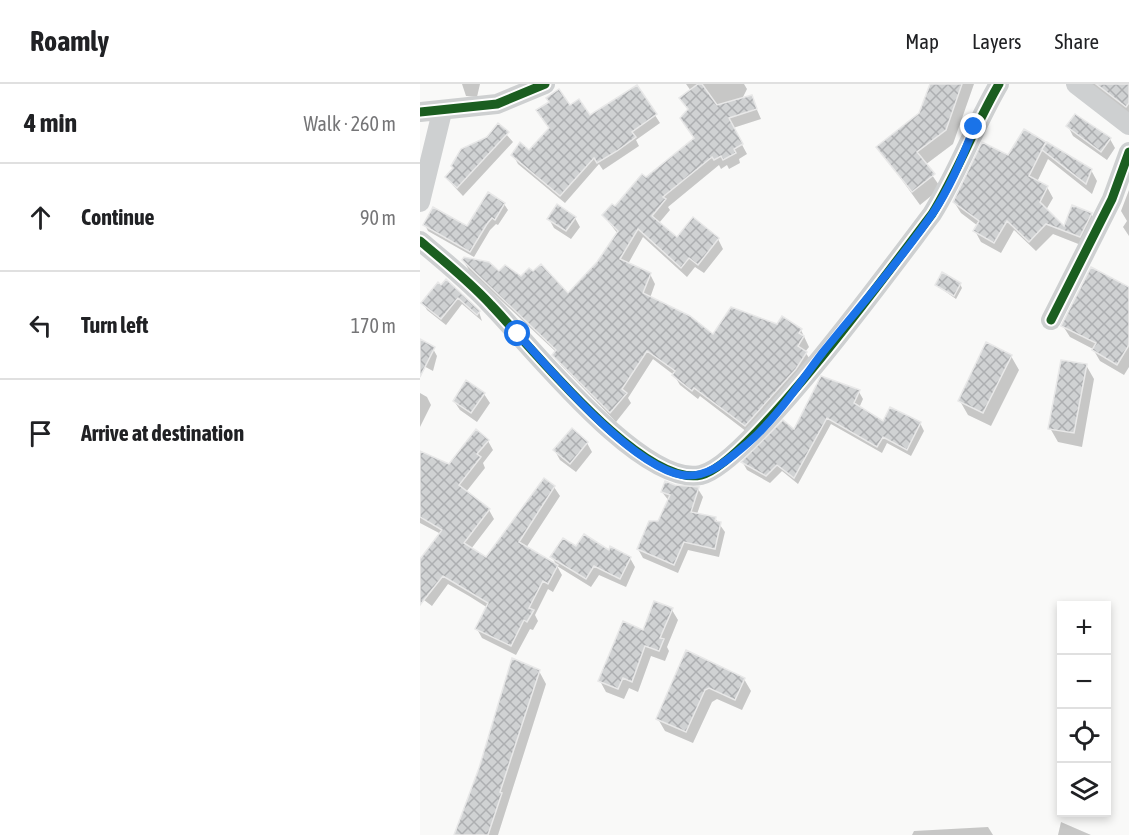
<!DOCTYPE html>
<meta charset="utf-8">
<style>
:root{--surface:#fff;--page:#f2f2f2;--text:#202124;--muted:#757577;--line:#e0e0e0}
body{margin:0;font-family:"Asap Condensed",sans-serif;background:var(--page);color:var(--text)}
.controls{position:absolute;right:18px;bottom:18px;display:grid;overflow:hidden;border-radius:0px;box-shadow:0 3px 9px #0003}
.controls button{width:54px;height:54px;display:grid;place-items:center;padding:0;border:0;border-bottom:2px solid var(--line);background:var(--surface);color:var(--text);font:30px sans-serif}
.stop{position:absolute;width:18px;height:18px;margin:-14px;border:4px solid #1a73e8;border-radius:50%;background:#fff}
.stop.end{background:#1a73e8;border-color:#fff;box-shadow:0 2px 6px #0008}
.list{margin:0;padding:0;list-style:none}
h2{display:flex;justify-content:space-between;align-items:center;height:78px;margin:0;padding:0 24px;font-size:26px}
h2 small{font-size:20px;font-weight:400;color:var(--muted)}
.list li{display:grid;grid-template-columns:39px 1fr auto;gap:18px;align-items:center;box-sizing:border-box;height:108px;padding:0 24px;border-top:2px solid var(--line)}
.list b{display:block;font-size:22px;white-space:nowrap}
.list em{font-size:20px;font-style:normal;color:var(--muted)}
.icon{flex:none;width:33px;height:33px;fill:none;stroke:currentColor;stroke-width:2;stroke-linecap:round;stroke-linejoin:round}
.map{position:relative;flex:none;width:709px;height:751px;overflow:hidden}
header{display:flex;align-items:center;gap:36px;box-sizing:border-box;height:84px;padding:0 30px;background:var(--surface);border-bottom:2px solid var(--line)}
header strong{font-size:28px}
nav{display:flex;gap:33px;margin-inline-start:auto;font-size:21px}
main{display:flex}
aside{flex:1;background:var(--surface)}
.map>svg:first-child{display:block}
.shadow{fill:#0003}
.building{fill:url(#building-cross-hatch);stroke:#e8e8e8;stroke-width:1.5}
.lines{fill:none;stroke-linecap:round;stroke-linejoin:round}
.minor{stroke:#ced0d1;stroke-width:20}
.cycleway-casing{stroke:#fff;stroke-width:13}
.cycleway{stroke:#1b5e20;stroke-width:9}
.route{stroke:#1a73e8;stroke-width:8}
</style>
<header>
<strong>Roamly</strong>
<nav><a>Map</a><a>Layers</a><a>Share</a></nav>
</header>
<main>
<aside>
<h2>4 min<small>Walk · 260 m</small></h2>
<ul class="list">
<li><svg class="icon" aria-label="ahead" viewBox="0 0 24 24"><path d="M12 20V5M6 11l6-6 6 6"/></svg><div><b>Continue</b></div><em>90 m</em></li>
<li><svg class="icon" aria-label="left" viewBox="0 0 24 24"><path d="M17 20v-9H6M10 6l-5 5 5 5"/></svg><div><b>Turn left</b></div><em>170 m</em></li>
<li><svg class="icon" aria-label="arrive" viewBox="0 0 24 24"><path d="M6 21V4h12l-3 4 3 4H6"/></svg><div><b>Arrive at destination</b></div></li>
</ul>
</aside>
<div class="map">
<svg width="709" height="751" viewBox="0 0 709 751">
<defs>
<pattern id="building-cross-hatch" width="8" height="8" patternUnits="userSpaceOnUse" patternTransform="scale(1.5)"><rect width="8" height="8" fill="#d0d2d3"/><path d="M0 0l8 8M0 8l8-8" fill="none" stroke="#adafb1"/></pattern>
</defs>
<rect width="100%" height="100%" fill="#f9f9f8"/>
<!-- shadow -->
<path class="shadow" d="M42,0H60L57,13L46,12Z
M266,0H324L327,5L322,15L331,12L341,35L313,44L327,70L319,75L320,79L309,85L307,81L301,85L299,81L248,123L250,126L239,139L257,155H298L303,165L284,189L275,183L267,193L223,153L208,180L230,190L235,200L230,214L293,252L358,242L381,246L389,263L385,268L392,278L331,351L280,312L278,315L260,301L254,291L233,275L208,314L211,319L196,338L140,280L134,271L136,268L49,186L43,176L148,211L178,179L198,150L184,132L275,55L269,27L261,14L271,7Z
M511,0H554L533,60L505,81L521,104L500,121L458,63L501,30Z
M668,0H709V30Z
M217,3L240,39L216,56L219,62L183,86L179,80L145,119L98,80L93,71L110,68L149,24L169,33Z
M78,41L93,58L43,112L26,94Z
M648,42L690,55L695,64L687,76L653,52Z
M624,59L671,86L677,97L672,110L628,75L617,98L627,103L633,114L626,126L644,145L671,130L677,141L666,163L633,150L616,167L594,146L581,169L561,158L555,147L558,142L541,129L534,118L589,73Z
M709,106V152L703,143L707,137L701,127Z
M84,120L88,126L78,141L76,140L70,146L54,173L8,147L5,141L48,145Z
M155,134L160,143L151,155L134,144L129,135Z
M27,197L59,228L62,237L42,220L26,241L7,226L3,219Z
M540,200L542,204L536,215L516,201Z
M709,205V283L704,291L680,277L673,265L650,253L643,242Z
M0,257L12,263L17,272L13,287L0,280Z
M591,272L599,286L571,342L548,331L540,317Z
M666,281L674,295L662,363L638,358L630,344Z
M47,298L64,310L70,319L57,338L40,326L34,317Z
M439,308L443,315L439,324L464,339H500L504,347L491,372L467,359L462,369L411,340L378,400L362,387L350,399L327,386L323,379Z
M0,309L7,313L11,321L0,343Z
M152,347L167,359L172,368L156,388L140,376L135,367Z
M68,357L73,366L63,379L65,384L46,408L69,426L74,435L51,465L67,475L134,403L140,412L106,464L137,482L132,473L157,464L190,468L210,474L215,483L206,503L179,491L171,503L137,482L142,491L133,508L128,505L115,531L118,537L113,546L110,545L96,571L62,554L57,545L68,524L49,512L28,500L12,522L0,513V477L21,450L0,439V368L29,382Z
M255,402L278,405L283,413L277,430L295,434L305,448L299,473L268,466L258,489L223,474L218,465L239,438L249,417L242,408Z
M252,526L258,536L247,563L249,567L245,577L231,572L218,608L209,604L204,615L186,608L180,597L224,547Z
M267,568L324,595L331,607L322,626L297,615L292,618L273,659L245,647L238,635Z
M119,587L126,600L78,751H35L60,684Z
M641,738L671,751H638Z
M568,743L573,751H492L494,747Z"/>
<!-- building -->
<path class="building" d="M278,0H282L297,21L332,11L337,25L309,34L323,60L314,65L316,69L303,76L301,72L294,76L292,73L243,113L246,115L232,132L257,153L273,133L299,154L278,181L269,174L261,184L218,145L200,175L231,189L223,209L270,232L293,250L311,223L357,240L362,232L382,245L379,249L384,252L378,262L387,268L376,285L325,342L274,304L272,307L252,291L255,287L227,267L202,305L207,309L190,329L132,271L136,266L42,176L44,173L69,178L79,187L85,181L101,192L109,184L113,187L121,180L148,209L177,178L198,147L182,131L192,120L195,122L222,90L226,93L274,54L260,34L268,25L259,14Z
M510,0H542L526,46L497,68L515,90L492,108L456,63L499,29Z
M676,0H709V19L706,23Z
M217,1L237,30L212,48L216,53L197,67L177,79L174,74L140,112L91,71L100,58L109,66L129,44L116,26L129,18L126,14L139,5L150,21L159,15L170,31Z
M655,30L691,54L681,68L646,42Z
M78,39L89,48L37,104L25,93L33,84L31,82L41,65L67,53Z
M604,45L626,58L622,65L627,58L672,85L666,100L622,66L609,92L628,102L620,118L644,142L652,121L672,129L660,153L626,140L609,158L587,137L574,159L553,147L559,137L533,118L562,58L588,71Z
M68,108L85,119L75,136L72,134L67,140L50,168L3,141L13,123L47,142Z
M137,120L156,133L146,147L127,135Z
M671,183L709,203V261L697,281L672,266L676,259L641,242Z
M522,188L541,199L534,212L515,201Z
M26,195L60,227L57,231L38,214L21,235L1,219L18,198L21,201Z
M0,255L15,263L0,293Z
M566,258L592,271L563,329L538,317Z
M641,276L667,280L654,349L628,345Z
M401,292L440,306L434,319L463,337L470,323L501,338L487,366L463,353L457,363L407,334L374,394L357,381L346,392L321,378L363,336L374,345Z
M46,296L65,309L51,329L33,317Z
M152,344L168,358L150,380L133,366Z
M56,345L69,356L57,370L61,373L39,401L70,425L44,459L66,473L124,394L135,402L99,458L138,481L128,500L123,497L109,524L114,526L107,538L104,536L91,562L55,545L68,519L23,492L0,521V475L22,446L0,433V367L29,380Z
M245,397L255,401L279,403L271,428L296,433L295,437L301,438L295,465L264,458L254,481L217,465L229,437H238L250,411L241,408Z
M164,450L189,466L190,462L211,473L200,495L174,482L166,495L130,473L143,454L156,462Z
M234,517L253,524L240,554L244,555L239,567L225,562L212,598L203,594L198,605L178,597L203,537L223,546Z
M266,566L325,594L315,616L289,604L285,606L266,648L236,635Z
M92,574L120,586L80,708L82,709L68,751H34L59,684Z"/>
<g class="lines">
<!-- minor -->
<path class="minor" d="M656,0L709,41
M0,28L77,20L125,0
M0,118L22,28
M0,157C24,177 50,198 71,221C110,261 222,404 281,391C328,381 476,177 512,130C538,88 554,43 579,0
M631,236L692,115L709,68"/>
<!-- cycleway casing -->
<g class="cycleway-casing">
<path id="cycleway" d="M0,28L77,20L125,0
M0,157C24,177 50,198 71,221C110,261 222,404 281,391C328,381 476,177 512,130C538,88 554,43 579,0
M631,236L692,115L709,68"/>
</g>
<!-- cycleway -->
<use href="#cycleway" class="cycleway"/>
</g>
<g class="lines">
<!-- route -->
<path class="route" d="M98,250C133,289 211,382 262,391C288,395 309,375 328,359C356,335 381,297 403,268C440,222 480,177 513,129C531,102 543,73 554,43"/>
</g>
</svg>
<div class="controls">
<button>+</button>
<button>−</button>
<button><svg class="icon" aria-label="locate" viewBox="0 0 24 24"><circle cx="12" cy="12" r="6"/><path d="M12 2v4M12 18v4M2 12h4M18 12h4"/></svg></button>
<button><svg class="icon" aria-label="layers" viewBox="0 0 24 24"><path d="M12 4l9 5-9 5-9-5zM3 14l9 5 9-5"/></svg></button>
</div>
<div class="stop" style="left:98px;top:250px"></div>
<div class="stop end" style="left:554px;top:43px"></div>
</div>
</main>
